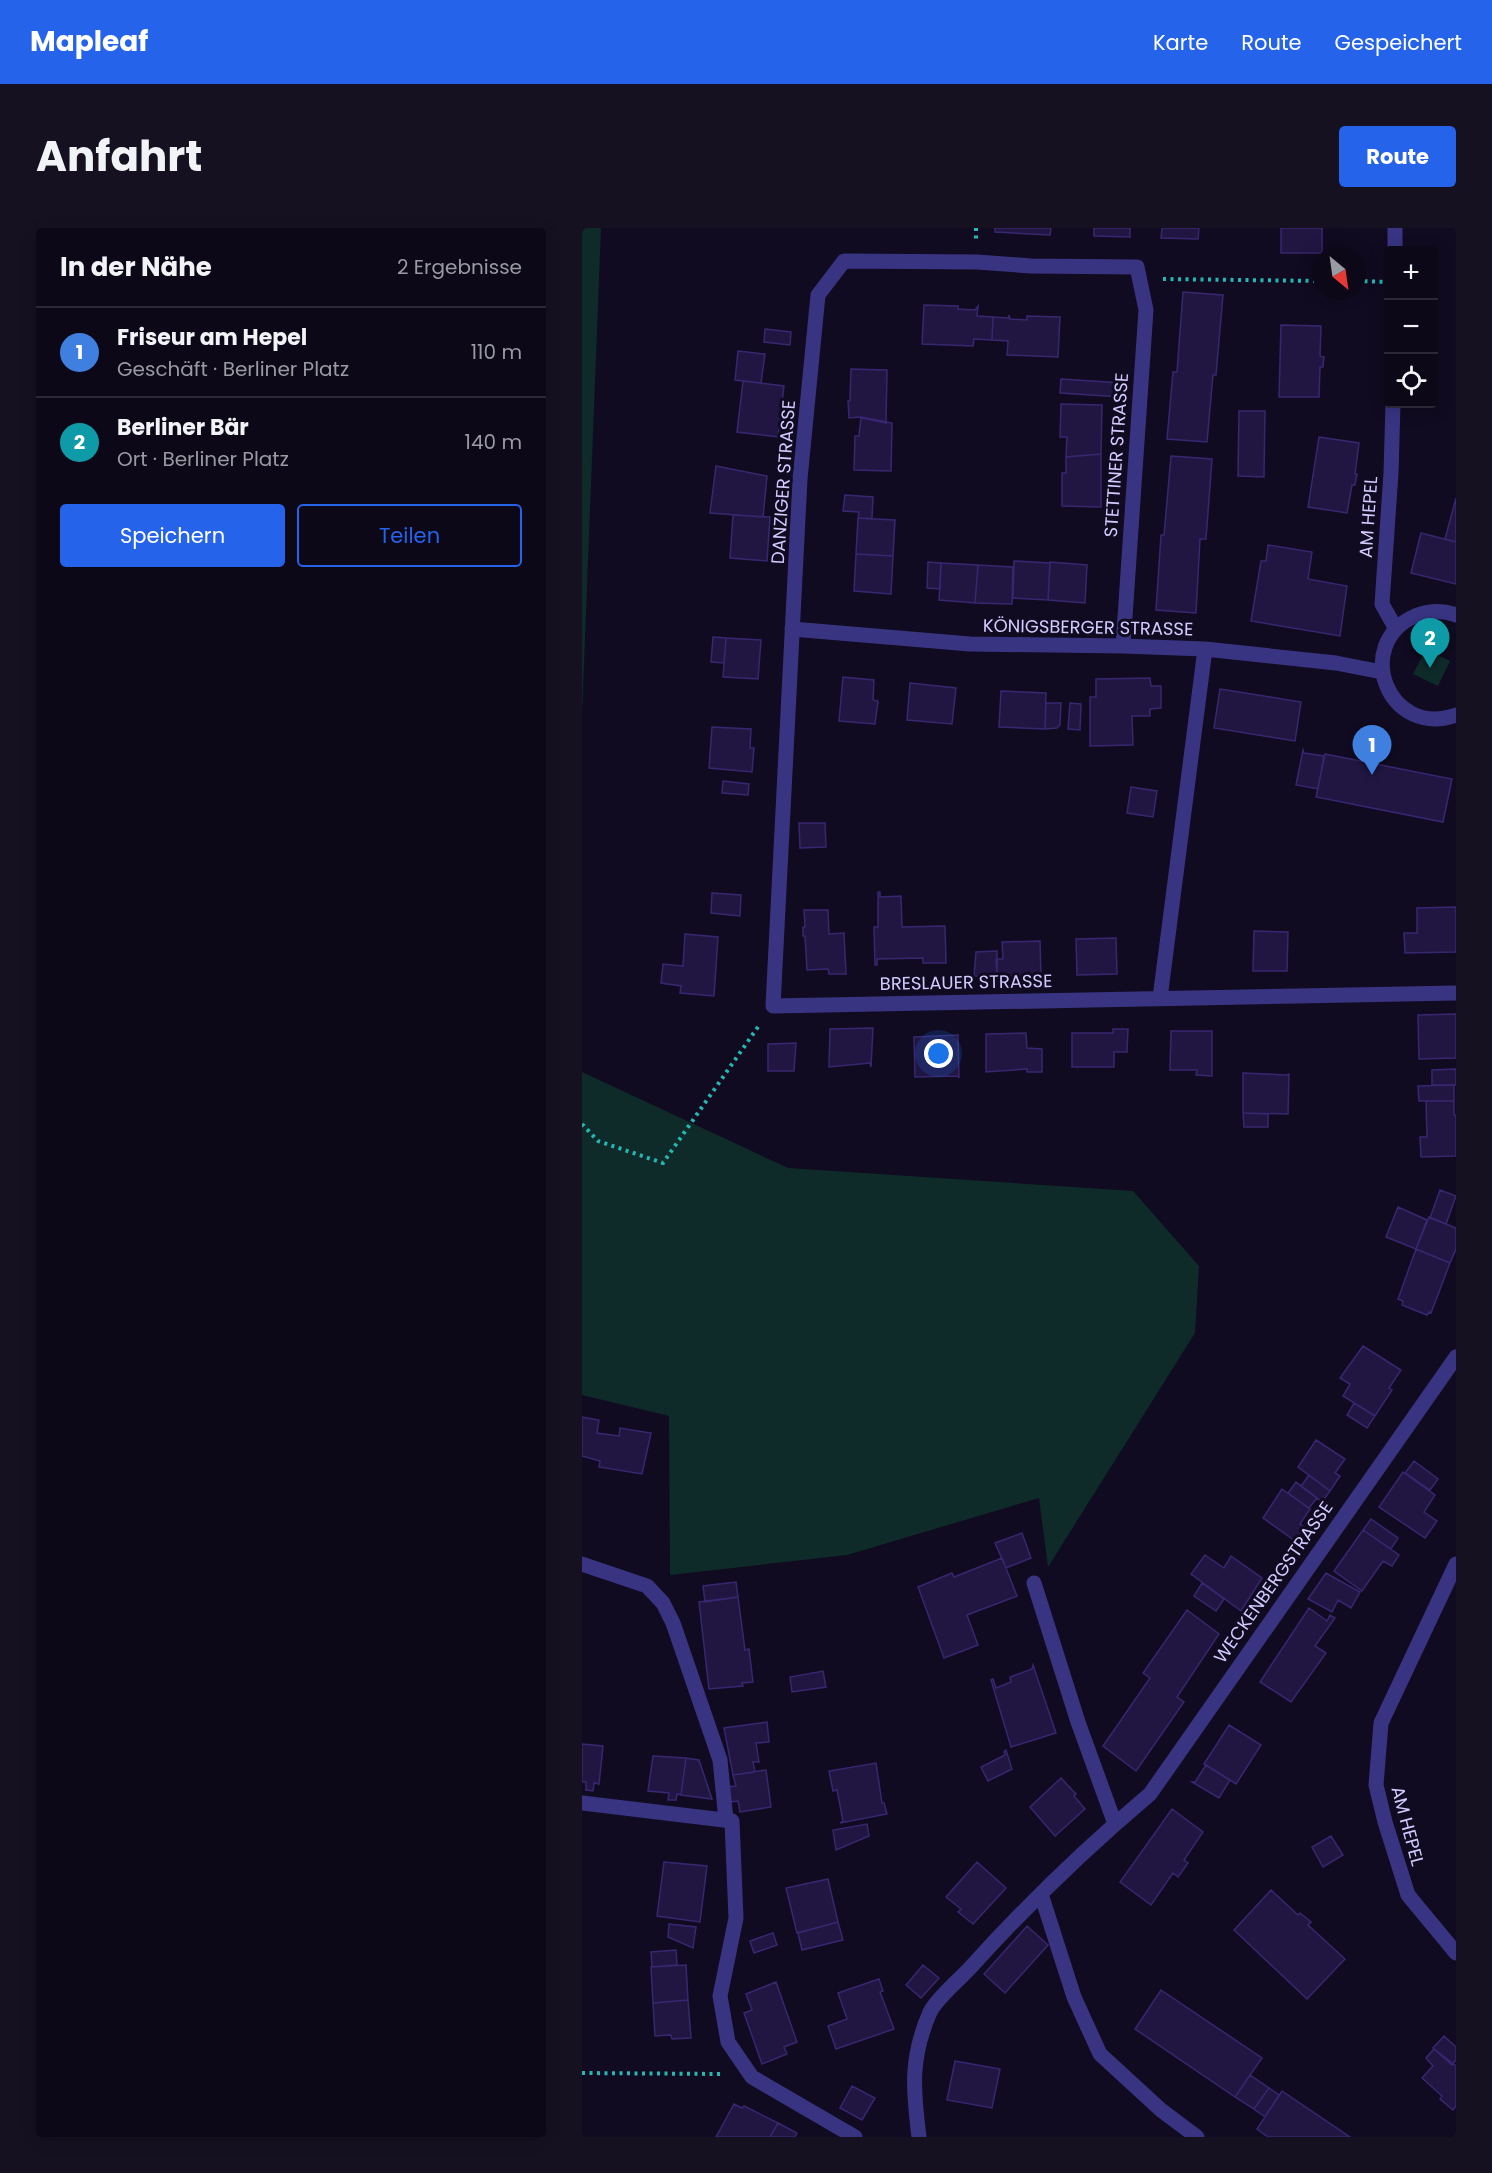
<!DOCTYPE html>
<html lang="de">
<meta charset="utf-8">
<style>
:root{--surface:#0c0818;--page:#151121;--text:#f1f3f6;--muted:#9a9aa2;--line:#2c2937;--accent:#2563eb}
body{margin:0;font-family:Poppins,sans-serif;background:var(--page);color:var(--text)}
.controls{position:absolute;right:18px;top:18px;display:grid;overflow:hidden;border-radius:6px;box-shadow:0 3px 15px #0003}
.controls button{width:54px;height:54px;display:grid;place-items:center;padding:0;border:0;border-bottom:2px solid var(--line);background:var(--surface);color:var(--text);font:30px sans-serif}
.compass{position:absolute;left:730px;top:18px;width:54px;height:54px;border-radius:50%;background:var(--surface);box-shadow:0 3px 15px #0003;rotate:151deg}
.you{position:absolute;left:357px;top:826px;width:21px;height:21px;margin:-15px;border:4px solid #fff;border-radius:50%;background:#1a73e8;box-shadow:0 0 0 9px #1a73e833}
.badge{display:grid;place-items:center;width:39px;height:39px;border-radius:50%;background:var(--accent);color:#fff;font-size:20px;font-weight:700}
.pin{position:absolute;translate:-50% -50px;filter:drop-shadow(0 2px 3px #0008)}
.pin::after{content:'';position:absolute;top:32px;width:21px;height:18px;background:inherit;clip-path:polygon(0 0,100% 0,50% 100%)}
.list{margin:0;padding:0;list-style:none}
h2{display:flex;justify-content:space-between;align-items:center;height:78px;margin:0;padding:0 24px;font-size:26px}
h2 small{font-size:20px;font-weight:400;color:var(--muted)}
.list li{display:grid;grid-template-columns:39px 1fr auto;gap:18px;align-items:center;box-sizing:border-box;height:90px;padding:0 24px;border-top:2px solid var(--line)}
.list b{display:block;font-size:22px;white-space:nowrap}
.list p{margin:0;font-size:20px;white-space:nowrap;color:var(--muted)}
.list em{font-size:20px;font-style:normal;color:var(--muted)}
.actions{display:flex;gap:12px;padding:18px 24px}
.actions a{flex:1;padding:14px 0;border:2px solid var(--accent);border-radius:6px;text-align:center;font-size:21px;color:var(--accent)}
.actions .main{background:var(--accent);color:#fff}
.icon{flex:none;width:33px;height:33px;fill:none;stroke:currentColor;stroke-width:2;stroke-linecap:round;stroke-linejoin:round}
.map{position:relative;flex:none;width:874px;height:1909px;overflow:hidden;border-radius:6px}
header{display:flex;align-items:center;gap:36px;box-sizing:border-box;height:84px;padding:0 30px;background:var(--accent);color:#fff}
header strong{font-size:28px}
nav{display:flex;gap:33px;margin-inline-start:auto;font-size:21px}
.intro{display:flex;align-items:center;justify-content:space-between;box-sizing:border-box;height:144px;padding:0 36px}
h1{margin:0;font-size:42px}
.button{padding:15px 27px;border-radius:6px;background:var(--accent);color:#fff;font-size:21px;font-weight:700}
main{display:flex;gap:36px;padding:0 36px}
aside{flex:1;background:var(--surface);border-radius:6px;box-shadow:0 3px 15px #0003}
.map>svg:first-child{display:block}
.green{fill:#0e2b2a}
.building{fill:#211642;stroke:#382770;stroke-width:1.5}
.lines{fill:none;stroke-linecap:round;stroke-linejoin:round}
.path{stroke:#26b7b3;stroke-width:4;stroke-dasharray:3 4.5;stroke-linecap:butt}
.lane{stroke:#393482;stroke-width:15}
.street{stroke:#393482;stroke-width:15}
.labels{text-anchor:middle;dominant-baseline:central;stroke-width:6;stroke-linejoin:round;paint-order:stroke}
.street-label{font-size:18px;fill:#d2cbff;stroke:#100b20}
</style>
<header>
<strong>Mapleaf</strong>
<nav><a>Karte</a><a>Route</a><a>Gespeichert</a></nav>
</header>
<div class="intro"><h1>Anfahrt</h1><a class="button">Route</a></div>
<main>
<aside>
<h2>In der Nähe<small>2 Ergebnisse</small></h2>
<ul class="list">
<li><span class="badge" style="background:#3f7fe0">1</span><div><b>Friseur am Hepel</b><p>Geschäft · Berliner Platz</p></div><em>110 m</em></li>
<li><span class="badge" style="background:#0f9aa8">2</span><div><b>Berliner Bär</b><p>Ort · Berliner Platz</p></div><em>140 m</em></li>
</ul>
<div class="actions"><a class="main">Speichern</a><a>Teilen</a></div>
</aside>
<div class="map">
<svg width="874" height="1909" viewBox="0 0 874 1909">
<rect width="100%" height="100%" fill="#100b20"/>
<!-- green -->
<path class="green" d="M0,0H19L0,487Z
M844,421L868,433L856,458L831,446Z
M0,844L206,940L551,963L617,1038L613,1105L466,1339L457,1270L265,1327L88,1347L87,1188L0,1167Z"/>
<!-- building -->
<path class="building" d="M413,0H469L468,7L413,4Z
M512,0H548V9L512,8Z
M580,0H617L616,11L579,10Z
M699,0H740V25H699Z
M601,64L641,67L634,147H631L625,214L585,211L591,144H595Z
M342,77L376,78V81L393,82L396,78L395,88L411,89L410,112L392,111L391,118L340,116Z
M427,87L428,91L445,92V88L478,89L476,129L425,127L426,113L410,112L411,89L427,90Z
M699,97L739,98L738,128L742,129L741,139H738L737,169H697Z
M183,101L209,104L208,117L182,114Z
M156,123L183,126L179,155L153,152Z
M269,141L305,142L304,195L276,189H278L267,190L266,173H268Z
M479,151L541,155L539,169L478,165Z
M161,153L202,158L196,209L155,204Z
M479,176L520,177L519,226L484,229L485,209H478Z
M657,183H683L682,249L656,248Z
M279,189L310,195L309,243L272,242L273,208H277Z
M737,209L777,215L773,246H775L773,257H770L765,285L726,279Z
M519,226V279L480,278V245H484V229Z
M589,228L630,231L624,311H618L614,385L574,382L579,307H582Z
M134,238L185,248L181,289L128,285Z
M263,267L291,269L290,291L276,290L277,284L261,283Z
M874,270V314L863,311Z
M151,287L188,289L185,333L148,330Z
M276,290L313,292L311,328L274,326Z
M839,305L874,314V356L829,345Z
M686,317L730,324L726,351L765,358L758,408L669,393L679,333H684Z
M274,326L311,328L309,366L272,363Z
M432,333L468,335L466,372L431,370Z
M346,334L359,335L358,361L345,360Z
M468,334L505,337L503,375L466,372Z
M359,335L396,337L393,375L357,372Z
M396,337L431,339L430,376L393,375Z
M131,409L144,410L142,435L129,434Z
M144,410L179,412L176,451L141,449Z
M261,449L292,452L291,472L296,473L293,496L257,493Z
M568,450L569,458H579V480L568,481V488H550L551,517L508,518V469H514V451Z
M328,455L374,460L370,496L325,492Z
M638,461L719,474L713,513L632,500Z
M419,463L464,465L463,501L417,499Z
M464,475H479L478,497L475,500L463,501Z
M488,475L499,476L498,502L486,501Z
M130,499L169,501L168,520H172L170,544L127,540Z
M721,522L722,525L742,528L736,561L714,557Z
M743,526L870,551L861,594L734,569Z
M141,553L167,556L166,567L140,565Z
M549,559L575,563L571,589L545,585Z
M217,595H243L244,619L218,620Z
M296,664H298V669L319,668L320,699L363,698L364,735H341V730L295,731V737H293L292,699H296Z
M130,665L159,667L158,688L129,685Z
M874,679V724L823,725L822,705H835V680Z
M222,682H246L247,706L262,705L264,746H247L246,741L225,742L223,708H221V699H223Z
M672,703L706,704L705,743H671Z
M103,706L136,709L132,768L98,765L99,758L79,755L81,736L101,738Z
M534,710L535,746L495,747L494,711Z
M458,713L459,748H415L414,731H421L420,714Z
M415,723V748H392L394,724Z
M874,786V830L837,831L836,787Z
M291,800L289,839L288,835L247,839L248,801Z
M531,801H546L545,824H532V839H490V805H531Z
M589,803H630V848L614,847L615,842H588Z
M444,805L445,820L460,821V844H445V841L404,844V806Z
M376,807L377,850L376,848L333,849L332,809Z
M214,815L212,843H186V816Z
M874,841V857H850V842Z
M661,845L704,847L707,846L706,886L661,885Z
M872,857V873H837L836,858Z
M844,873H872V887H874V928L839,929L838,909H845Z
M661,885L686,886V899H662Z
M858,962L874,968L864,996L848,990Z
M816,979L845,992L834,1021L804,1009Z
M847,989L874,1000V1021L868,1035L834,1021Z
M834,1021L868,1035L849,1085L847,1084L845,1087L820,1077L821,1073L816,1071Z
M781,1118L819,1142L807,1160L810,1162L793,1188L761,1168L768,1156L758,1150Z
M772,1175L793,1188L785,1200L765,1187Z
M0,1189L17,1192L15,1205L37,1208L38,1200L69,1205L60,1246L17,1239L18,1233L0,1228Z
M734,1212L763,1231L753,1245L758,1248L748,1263L716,1239Z
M832,1233L856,1251L848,1262L823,1245Z
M821,1244L853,1267L842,1284L855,1293L843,1310L797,1279Z
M727,1247L748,1263L740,1274L719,1258Z
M714,1254L735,1270L727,1280L706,1265Z
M700,1261L728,1281L718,1296L722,1299L713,1313L681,1290Z
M789,1291L816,1310L809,1321L781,1302Z
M781,1302L817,1327L810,1338L801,1333L780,1363L752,1343Z
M440,1305L449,1330L424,1340L413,1315Z
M623,1327L642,1340L649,1328L680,1350L659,1383L609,1346Z
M420,1330L435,1368L385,1387L396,1417L362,1430L336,1359L370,1345L372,1349Z
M744,1345L778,1364L769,1380L756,1372L750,1384L726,1371Z
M154,1354L156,1369L123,1374L121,1358Z
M620,1355L642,1371L634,1383L612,1368Z
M156,1369L163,1422L167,1421L171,1454L160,1455L161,1458L127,1461L117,1374Z
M727,1380L745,1393L748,1387L753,1390L733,1418L744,1425L709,1474L678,1454Z
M605,1382L637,1406L595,1469L602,1474L554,1543L521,1518L568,1450L561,1445Z
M451,1437L474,1505L429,1519L409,1452L411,1451L414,1460L429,1454L428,1449L450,1441Z
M241,1443L244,1459L210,1464L208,1449Z
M185,1494L187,1514L174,1515L177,1534H171L173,1544L151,1547L142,1500Z
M647,1497L679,1517L654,1556L622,1536Z
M0,1516L21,1518L17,1556L12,1555L11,1563L4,1562V1554H0Z
M424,1522L430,1541L406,1553L399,1539L423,1527L422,1524Z
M71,1528L104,1530L99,1567L95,1566L94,1572H86L87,1565L66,1563Z
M104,1530L117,1532L130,1571L99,1567Z
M294,1535L300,1575H302L305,1586L258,1595L261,1593L255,1562L251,1563L247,1543Z
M624,1537L648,1552L637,1570L610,1554H613Z
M184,1542L189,1579L158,1584L156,1573L149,1574L146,1559L154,1558L151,1547Z
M479,1550L494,1566L492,1568L503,1581L473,1608L448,1579Z
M590,1581L621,1604L602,1632L606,1635L596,1649L591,1645L569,1677L538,1654Z
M285,1596L287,1608L254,1622L251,1602Z
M749,1608L761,1627L741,1639L730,1619Z
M82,1634L125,1638L118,1694L75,1688Z
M395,1634L424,1660L391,1696L376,1684L379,1681L364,1669Z
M246,1651L256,1694L215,1705L204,1660Z
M689,1662L716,1687L718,1685L729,1694L726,1697L763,1731L725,1771L652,1702Z
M256,1694L261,1712L220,1722L216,1705Z
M87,1696L114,1699L111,1720L86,1709Z
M445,1698L466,1717L423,1765L402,1746Z
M191,1705L195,1717L172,1725L168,1713Z
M94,1722L95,1737L70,1739L69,1724Z
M104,1737L106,1772L71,1775L69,1739Z
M341,1737L357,1750L339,1770L324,1757Z
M297,1751L301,1763L298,1764L312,1801L254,1821L246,1798L265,1791L256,1765Z
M194,1754L215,1814L202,1819L205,1826L180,1836L162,1785L170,1782L164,1766Z
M579,1762L680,1830L653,1869L553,1801Z
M106,1772L109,1810L90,1811L89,1807L73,1808L71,1775Z
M862,1808L874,1819V1832L870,1837L851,1820Z
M852,1821L874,1838V1878L871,1882L858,1871L860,1868L840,1850L851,1838L844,1830Z
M373,1833L418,1841L410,1880L365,1872Z
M668,1847L687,1860L672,1881L653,1869Z
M270,1858L293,1870L280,1892L258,1880Z
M687,1860L697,1867L683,1889L672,1881Z
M700,1863L768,1909H686L675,1901Z
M152,1876L160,1880L162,1878L196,1895L188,1909H134Z
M196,1895L215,1905L213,1909H188Z"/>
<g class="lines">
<!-- path -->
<path class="path" d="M394,0V12
M581,51L739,53
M775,53L806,54
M0,896L16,913L81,935L178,796
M0,1845L140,1846"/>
<!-- lane -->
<path class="lane" d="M0,1336L65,1358L81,1375L91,1395L138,1532L144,1592"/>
<!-- street -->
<path class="street" d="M813,0V22
M811,176L809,245L800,376L814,401
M874,387C861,382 846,383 833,388C770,416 806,511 874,487
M210,401L388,416L541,418L623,421L754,435L800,444
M541,418L564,82L555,39L449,38L395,34L262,33L236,67L218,251L191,778L874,765
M578,770L623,421
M874,1336L799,1495L794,1557L803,1594L826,1667L874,1725
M452,1355L496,1494L533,1596
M0,1575L150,1593L154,1690L138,1768L146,1814L170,1849L273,1909
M459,1666L492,1769L518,1826L579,1882L615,1909
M337,1909C331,1861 328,1830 348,1784C355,1770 377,1752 388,1740C444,1678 504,1620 568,1566L874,1129"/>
</g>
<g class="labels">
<!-- street labels -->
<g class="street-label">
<text transform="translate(534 227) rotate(-86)">STETTINER STRASSE</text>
<text transform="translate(201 254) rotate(-86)">DANZIGER STRASSE</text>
<text transform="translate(786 289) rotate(-86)">AM HEPEL</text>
<text transform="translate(506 399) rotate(1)">KÖNIGSBERGER STRASSE</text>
<text transform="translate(384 754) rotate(-1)">BRESLAUER STRASSE</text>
<text transform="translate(691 1354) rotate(-55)">WECKENBERGSTRASSE</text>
<text transform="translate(826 1598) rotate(75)">AM HEPEL</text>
</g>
</g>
</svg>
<div class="controls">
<button>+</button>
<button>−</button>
<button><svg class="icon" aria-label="locate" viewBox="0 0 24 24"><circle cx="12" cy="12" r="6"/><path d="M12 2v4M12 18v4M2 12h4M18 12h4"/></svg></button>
</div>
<svg class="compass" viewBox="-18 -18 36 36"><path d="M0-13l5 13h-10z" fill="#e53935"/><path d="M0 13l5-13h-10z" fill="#9a9aa2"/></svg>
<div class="you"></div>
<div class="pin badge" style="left:790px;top:547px;background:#3f7fe0">1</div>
<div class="pin badge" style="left:848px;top:440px;background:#0f9aa8">2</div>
</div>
</main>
